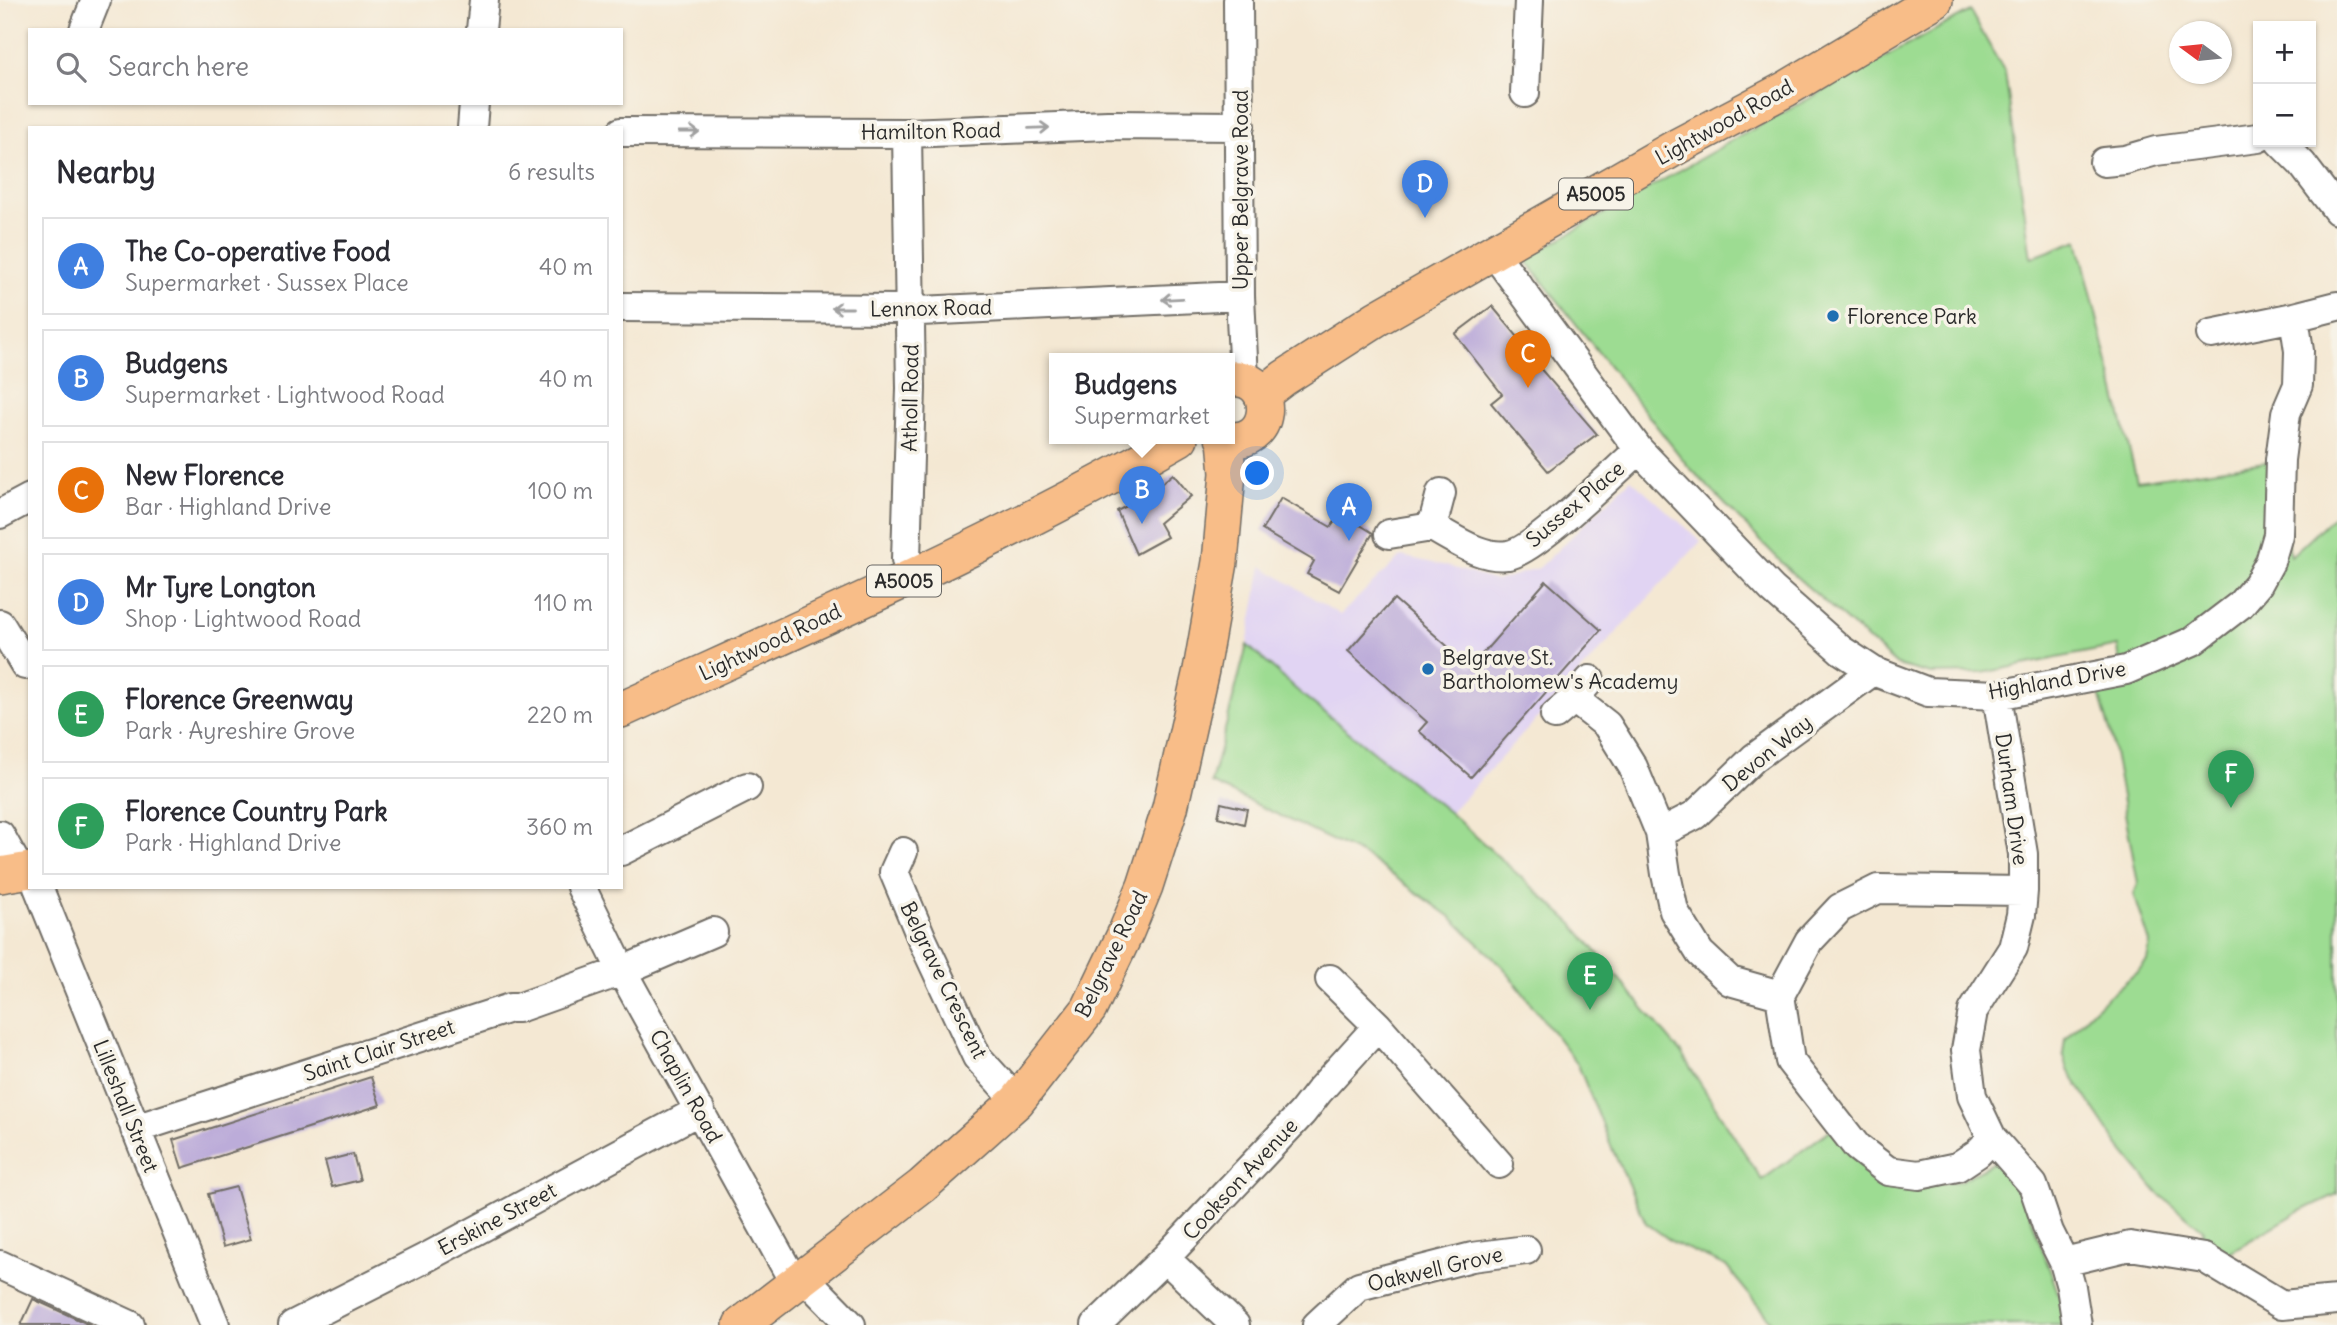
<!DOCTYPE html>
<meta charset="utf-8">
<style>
:root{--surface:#fff;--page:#f7f7f7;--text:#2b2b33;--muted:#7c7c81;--line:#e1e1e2;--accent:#1f6fb2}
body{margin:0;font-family:Delius,sans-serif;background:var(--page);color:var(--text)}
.controls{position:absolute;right:21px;top:21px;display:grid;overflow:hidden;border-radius:0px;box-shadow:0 2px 5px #0004}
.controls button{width:63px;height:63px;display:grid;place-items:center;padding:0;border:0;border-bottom:2px solid var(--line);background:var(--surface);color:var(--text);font:35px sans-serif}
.compass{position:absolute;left:2169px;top:21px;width:63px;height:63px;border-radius:50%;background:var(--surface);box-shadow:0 2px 5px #0004;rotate:285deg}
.you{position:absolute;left:1258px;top:474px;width:24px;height:24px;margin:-18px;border:5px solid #fff;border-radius:50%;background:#1a73e8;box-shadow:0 0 0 10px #1a73e833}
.badge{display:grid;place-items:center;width:46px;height:46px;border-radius:50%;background:var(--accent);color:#fff;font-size:23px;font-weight:700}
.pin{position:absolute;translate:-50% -58px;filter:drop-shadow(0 2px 4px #0008)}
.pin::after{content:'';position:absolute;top:37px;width:24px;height:21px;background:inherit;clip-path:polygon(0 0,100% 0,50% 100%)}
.popup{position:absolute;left:1049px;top:353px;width:186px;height:91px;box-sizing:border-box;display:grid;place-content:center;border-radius:0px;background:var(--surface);filter:drop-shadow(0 2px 5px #0005);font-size:23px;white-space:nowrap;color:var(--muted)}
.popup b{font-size:26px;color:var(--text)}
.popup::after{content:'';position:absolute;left:50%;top:100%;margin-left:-14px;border:14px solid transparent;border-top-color:var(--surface)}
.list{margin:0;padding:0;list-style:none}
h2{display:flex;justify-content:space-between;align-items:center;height:91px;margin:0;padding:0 28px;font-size:30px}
h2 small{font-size:23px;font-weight:400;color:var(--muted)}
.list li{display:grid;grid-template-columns:46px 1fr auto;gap:21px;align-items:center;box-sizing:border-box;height:98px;margin:0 14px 14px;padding:0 14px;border:2px solid var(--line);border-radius:0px}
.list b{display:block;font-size:26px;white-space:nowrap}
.list p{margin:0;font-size:23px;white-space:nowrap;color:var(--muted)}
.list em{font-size:23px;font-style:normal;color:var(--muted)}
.icon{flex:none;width:38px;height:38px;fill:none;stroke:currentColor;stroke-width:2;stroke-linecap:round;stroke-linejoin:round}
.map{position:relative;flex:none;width:2337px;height:1325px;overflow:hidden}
.search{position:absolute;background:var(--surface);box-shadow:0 2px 5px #0004;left:28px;top:28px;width:595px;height:77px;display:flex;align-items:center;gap:18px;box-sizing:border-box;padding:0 24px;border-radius:0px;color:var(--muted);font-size:26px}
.panel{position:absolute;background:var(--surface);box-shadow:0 2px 5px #0004;left:28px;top:126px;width:595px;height:763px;border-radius:0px}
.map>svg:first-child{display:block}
.built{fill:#e1d4f3}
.green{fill:#9ddc92;stroke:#64845e;stroke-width:2}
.building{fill:#bcacd9}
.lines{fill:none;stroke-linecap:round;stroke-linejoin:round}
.minor-casing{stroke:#716d66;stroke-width:32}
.major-casing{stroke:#716d66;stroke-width:38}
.minor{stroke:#fff;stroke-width:28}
.major{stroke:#f8bd88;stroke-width:35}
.oneway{stroke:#a0a0a0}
.poi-dot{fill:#1f6fb2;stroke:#f7f3e8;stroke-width:2.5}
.labels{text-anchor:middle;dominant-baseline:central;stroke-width:7;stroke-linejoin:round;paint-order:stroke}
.shield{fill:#f7f3e8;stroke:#686764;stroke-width:2}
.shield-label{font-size:19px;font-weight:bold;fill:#2b2b2b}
.street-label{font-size:21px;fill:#2b2b2b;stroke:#f7f3e8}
.poi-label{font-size:21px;fill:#2b2b2b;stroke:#f7f3e8;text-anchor:start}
</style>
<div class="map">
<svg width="2337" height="1325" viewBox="0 0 2337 1325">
<rect width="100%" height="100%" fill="#f7f3e8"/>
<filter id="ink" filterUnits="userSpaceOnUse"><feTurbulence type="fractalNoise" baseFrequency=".0143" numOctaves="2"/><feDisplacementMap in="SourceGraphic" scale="14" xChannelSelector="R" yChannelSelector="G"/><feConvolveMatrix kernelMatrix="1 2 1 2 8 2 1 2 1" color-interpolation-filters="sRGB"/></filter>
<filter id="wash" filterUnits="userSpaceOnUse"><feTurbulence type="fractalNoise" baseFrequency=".00686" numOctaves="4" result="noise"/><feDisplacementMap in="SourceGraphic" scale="28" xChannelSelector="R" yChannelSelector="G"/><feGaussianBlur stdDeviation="1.57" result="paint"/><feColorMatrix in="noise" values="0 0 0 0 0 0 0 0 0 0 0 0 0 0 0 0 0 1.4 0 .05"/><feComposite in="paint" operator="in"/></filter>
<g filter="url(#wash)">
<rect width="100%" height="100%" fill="#f4e8d3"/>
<!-- built -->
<path class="built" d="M1631,479L1701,541L1450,813L1300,693L1247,645L1262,566L1340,615L1401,556L1447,566L1496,581L1539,568Z"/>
<!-- green -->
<path class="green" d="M1970,11L2005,73L2031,258L2078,240L2137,481L2280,460V517L2291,556L2337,513V1194L2297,1213L2228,1253L2200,1240L2203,1230L2157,1192L2118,1145L2068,1070L2063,1053L2065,1039L2095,1008L2137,972L2147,961L2150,943L2134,894L2138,884L2110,731L2097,687L2120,666L2118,646L1982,673L1931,674L1897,665L1792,573L1688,466L1525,259L1733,140Z
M1247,645L1300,693L1450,813L1574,925L1681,1053L1762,1180L1830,1130L1943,1184L1960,1181L1998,1160L2021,1183L2030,1215L2061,1301L2064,1325H1774L1726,1266L1674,1243L1646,1223L1614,1153L1578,1065L1503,967L1451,917L1367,857L1211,783Z"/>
<g id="blocks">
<!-- building -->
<path class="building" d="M1492,306L1528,349L1525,351L1597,434L1548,471L1491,403L1502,394L1455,334Z
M1173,474L1191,496L1159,523L1167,537L1136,554L1117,511L1146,496Z
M1281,498L1331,527L1341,513L1373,533L1339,591L1307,574L1314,561L1262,530Z
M1546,581L1601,630L1471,777L1419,731L1427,722L1348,651L1394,599L1471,667Z
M1221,803L1247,809L1244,824L1218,817Z
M371,1077L380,1105L182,1168L173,1140Z
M353,1154L360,1180L332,1187L325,1161Z
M236,1187L251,1239L223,1247L208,1194Z
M33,1299L90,1325H21Z"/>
</g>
</g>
<g filter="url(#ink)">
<use href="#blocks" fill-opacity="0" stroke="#716d66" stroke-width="2"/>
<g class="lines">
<!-- minor casing -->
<g class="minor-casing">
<path id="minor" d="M1238,0L1240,296L1244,379
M84,30L96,0
M481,30L484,0
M1525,93L1529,0
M472,128L474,103
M621,132L907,133L1108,125L1240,126
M907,133L911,388L906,560L915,575
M2280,142L2302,164L2337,210
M2104,162L2125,160L2156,151L2258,138
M1494,253L1639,450L1772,589L1841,650L1873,671L1928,692L1997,695L2126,670L2193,641L2240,605L2258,584L2270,562L2278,535L2280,460L2286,413L2298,385L2299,351L2294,317L2337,306
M621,307L903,309L920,311L1240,296
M2211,334L2294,317
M1441,493L1432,527C1455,539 1481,559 1508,555C1534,552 1615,471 1639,450
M0,514L30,498
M1389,534L1432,527
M0,624L25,665
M1997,695L2023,854V891L2021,915L2013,948L1973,1011L1966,1050L1972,1096L1992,1138L2033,1185L2049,1232L2064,1262L2071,1287L2077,1325
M1574,699L1607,725L1633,767L1660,833L1666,874L1674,911L1700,953L1730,981L1780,995
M1555,715L1574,699L1590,680
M1660,833L1695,815L1754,758L1873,671
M0,835L20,871
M621,851L747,787
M903,852L894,872L922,939L977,1057L1017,1101
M38,887L215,1325
M581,887L622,971L795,1284
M1330,979L1378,1026L1499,1164
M135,1129L510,1008H518L622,971L713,932
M1992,1138L1978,1153L1957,1167L1919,1175L1888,1171L1857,1147L1790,1061L1780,995L1809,941L1840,908L1878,889L2023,891
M1165,1258L1235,1325
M2064,1262L2130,1246L2204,1258L2282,1305L2337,1300
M0,1265L130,1325
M803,1276L851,1325
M293,1325L429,1256L700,1110
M1096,1325L1165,1258L1302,1113L1319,1091L1378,1026
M1317,1325L1359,1286L1472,1257L1526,1250"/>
</g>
<!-- major casing -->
<g class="major-casing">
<path id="major" d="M1262,395L1284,378L1376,319L1678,146L1786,89L1935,0
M1223,438C1274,452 1280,374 1230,379
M621,710C809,624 1000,542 1180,438
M0,875L30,870
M741,1325L922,1186L1017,1101L1089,1009L1126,932L1145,886L1170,808L1201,670L1220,562L1228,473L1225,440"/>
</g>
<!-- minor -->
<use href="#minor" class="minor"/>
<!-- major -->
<use href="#major" class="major"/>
</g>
<!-- one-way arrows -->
<defs><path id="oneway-shaft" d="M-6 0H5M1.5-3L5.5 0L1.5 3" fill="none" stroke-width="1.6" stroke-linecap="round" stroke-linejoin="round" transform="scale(1.75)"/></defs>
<g class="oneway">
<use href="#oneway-shaft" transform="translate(1039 128) rotate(-2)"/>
<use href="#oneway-shaft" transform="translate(689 132)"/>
<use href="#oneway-shaft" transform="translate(1172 299) rotate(177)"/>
<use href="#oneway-shaft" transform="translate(842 308) rotate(-180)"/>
</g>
</g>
<!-- markers -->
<g class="poi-dot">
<circle cx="1833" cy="316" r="7"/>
<circle cx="1428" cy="669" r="7"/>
</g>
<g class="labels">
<!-- shield labels -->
<g class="shield">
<rect x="1559" y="178.5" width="74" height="31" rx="5"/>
<rect x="867" y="565.5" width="74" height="31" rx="5"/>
</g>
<g class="shield-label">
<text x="1596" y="194">A5005</text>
<text x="904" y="581">A5005</text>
</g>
<!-- street labels -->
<g class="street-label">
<text transform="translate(1724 122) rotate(-29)">Lightwood Road</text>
<text transform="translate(931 131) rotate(-1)">Hamilton Road</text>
<text transform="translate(1240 190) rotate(-90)">Upper Belgrave Road</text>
<text transform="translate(931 308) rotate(-1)">Lennox Road</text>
<text transform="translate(910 398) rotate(-89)">Atholl Road</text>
<text transform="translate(1575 504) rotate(-40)">Sussex Place</text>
<text transform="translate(770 642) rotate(-25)">Lightwood Road</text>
<text transform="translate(2057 680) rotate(-10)">Highland Drive</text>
<text transform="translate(1767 753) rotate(-39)">Devon Way</text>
<text transform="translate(2012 799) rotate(82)">Durham Drive</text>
<text transform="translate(1111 954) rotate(-64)">Belgrave Road</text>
<text transform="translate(944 980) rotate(64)">Belgrave Crescent</text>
<text transform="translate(379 1050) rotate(-18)">Saint Clair Street</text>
<text transform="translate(686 1086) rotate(61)">Chaplin Road</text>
<text transform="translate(126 1106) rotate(68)">Lilleshall Street</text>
<text transform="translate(1240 1179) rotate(-47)">Cookson Avenue</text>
<text transform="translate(497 1219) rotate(-28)">Erskine Street</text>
<text transform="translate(1435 1269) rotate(-13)">Oakwell Grove</text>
</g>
<!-- poi labels -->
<g class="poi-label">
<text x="1847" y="316">Florence Park</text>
<text x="1442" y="657">Belgrave St.<tspan x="1442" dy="24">Bartholomew's Academy</tspan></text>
</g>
</g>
</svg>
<div class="controls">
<button>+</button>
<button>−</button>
</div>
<svg class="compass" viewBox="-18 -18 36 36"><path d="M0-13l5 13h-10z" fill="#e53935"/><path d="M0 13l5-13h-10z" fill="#7c7c81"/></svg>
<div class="you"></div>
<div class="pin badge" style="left:1349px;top:541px;background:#3f7fe0">A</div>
<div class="pin badge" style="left:1142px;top:524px;background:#3f7fe0">B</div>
<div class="popup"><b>Budgens</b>Supermarket</div>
<div class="pin badge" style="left:1528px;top:388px;background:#e8710a">C</div>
<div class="pin badge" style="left:1425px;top:218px;background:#3f7fe0">D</div>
<div class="pin badge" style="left:1590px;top:1010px;background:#2e9e5b">E</div>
<div class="pin badge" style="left:2231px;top:808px;background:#2e9e5b">F</div>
<div class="search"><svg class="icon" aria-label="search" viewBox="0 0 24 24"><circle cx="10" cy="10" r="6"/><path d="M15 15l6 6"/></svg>Search here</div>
<section class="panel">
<h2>Nearby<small>6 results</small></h2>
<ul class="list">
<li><span class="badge" style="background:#3f7fe0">A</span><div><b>The Co-operative Food</b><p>Supermarket · Sussex Place</p></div><em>40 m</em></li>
<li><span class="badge" style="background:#3f7fe0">B</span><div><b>Budgens</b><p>Supermarket · Lightwood Road</p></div><em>40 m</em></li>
<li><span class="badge" style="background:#e8710a">C</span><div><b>New Florence</b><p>Bar · Highland Drive</p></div><em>100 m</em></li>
<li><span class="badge" style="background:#3f7fe0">D</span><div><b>Mr Tyre Longton</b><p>Shop · Lightwood Road</p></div><em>110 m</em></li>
<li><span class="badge" style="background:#2e9e5b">E</span><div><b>Florence Greenway</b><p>Park · Ayreshire Grove</p></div><em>220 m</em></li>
<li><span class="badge" style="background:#2e9e5b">F</span><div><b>Florence Country Park</b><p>Park · Highland Drive</p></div><em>360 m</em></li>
</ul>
</section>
</div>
